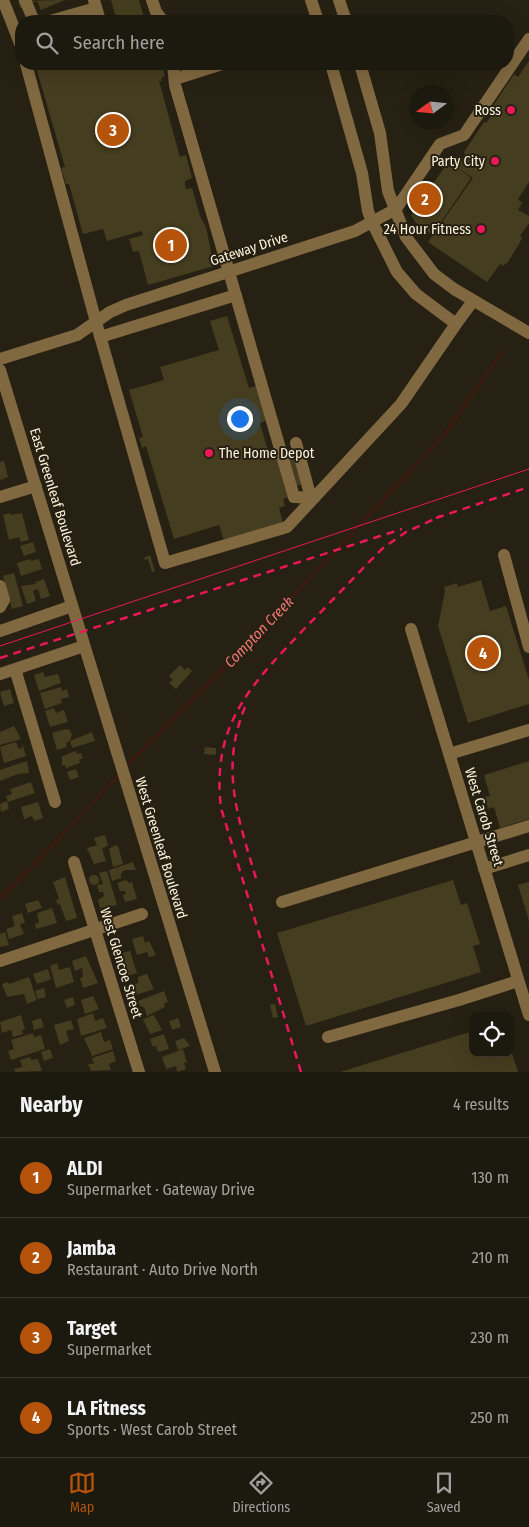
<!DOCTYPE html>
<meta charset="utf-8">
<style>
:root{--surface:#1c190e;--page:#252217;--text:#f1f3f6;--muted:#a0a09e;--line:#3a382e;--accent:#b45309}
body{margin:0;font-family:"Fira Sans Condensed",sans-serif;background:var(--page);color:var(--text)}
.controls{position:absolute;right:15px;bottom:15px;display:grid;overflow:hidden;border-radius:10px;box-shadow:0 5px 20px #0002}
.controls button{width:45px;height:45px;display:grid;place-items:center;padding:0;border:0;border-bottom:1px solid var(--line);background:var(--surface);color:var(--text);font:25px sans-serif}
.compass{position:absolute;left:409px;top:85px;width:45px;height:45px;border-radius:50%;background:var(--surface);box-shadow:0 5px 20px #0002;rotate:255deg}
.you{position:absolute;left:239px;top:418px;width:18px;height:18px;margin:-12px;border:4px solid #fff;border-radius:50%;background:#1a73e8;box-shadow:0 0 0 8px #1a73e833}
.badge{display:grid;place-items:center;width:32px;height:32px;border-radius:50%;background:var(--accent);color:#fff;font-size:16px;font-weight:700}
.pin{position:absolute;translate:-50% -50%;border:2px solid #fff;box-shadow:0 1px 5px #0006}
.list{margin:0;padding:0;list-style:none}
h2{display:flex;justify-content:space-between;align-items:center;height:65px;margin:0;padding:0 20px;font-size:21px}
h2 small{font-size:16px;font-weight:400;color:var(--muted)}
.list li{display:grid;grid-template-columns:32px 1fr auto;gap:15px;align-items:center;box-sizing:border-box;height:80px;padding:0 20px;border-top:1px solid var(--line)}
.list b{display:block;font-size:19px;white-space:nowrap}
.list p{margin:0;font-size:16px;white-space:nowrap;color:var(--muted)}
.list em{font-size:16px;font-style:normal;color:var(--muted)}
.icon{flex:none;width:28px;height:28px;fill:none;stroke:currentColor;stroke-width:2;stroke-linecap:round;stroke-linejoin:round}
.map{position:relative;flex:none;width:529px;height:1072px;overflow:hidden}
.search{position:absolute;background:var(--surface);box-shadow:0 5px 20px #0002;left:15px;right:15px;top:15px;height:55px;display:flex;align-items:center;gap:12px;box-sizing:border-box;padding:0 18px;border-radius:20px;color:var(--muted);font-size:19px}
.sheet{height:385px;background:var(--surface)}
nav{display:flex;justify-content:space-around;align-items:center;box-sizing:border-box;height:70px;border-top:1px solid var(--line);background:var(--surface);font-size:14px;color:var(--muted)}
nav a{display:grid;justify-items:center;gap:2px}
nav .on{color:var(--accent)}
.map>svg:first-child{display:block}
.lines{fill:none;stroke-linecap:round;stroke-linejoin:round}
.stream{stroke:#411a0f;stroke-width:2.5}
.building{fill:#453d1f}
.minor{stroke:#806941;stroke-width:12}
.tram{stroke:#ea1759;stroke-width:1}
.rail{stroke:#ea1759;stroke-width:2.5;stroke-dasharray:8 6;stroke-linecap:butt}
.poi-dot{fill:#ea1759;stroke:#262112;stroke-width:2}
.labels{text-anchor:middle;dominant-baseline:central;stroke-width:4;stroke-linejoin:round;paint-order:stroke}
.poi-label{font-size:14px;fill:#fcf1da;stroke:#262112;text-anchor:end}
.street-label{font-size:14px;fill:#fcf1da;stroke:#262112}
.water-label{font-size:15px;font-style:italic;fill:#f27771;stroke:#262112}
</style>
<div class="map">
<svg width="529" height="1072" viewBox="0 0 529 1072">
<rect width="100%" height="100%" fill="#262112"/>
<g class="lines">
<!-- stream -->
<path class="stream" d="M126,767L260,631L445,434L502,352
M0,898L28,871L119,775"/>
</g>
<!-- building -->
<path class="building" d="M65,0L41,10L37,1L20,8L18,1Z
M111,0H139L145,21H117Z
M529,61V182L518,199L522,203L518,210L529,216V223L520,236L522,238L519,244L508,262L503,266L500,264L487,282L428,242L473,178L457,167L465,155L464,152L484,122L486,123L495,111L491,109L514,74L518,77Z
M35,64H162L165,76L161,78L162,81H159L180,157L186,155L192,178L185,181V185L186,189L192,188L200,216L206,227L214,266L148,285L139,251L133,252L129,239L143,235L142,231L107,241L103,229L83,234L69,184H66L61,168L65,167Z
M449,161L471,178L432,235L415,222L411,215Z
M227,316L249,388L256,386L266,421L260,423L269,454L276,452L278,460L294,455L303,484L287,489L290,497L283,499L285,506L279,508L283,523L224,541L219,525L174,539L146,446L142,448L139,438L143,437L129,390L164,380L160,367L219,350L210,321Z
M4,461L8,477L0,480V462Z
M10,513L11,515L22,513L29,540L21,542L19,537L9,540L3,515Z
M33,542L36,552L24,556L20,546Z
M150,555L155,571L152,572L148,559L145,560L144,558Z
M30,559L31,561L39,559L42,569L21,576L17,563Z
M14,573L23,606L12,609L3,576Z
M44,579L50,596L41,599L38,589L33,591L36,601L27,604L21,586L36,584L35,582Z
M481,580L490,611L506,606L529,680V704L468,723L438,626L445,591L444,587L457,583L458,587Z
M180,665L185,670L188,667L192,671L176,689L169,683L173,680L169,676Z
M43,672L45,677L58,674L61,683L39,691L34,675Z
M61,687L62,691L67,689L69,697L61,699L62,703L45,709L40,693Z
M10,689L14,703L4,706L0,692Z
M54,708L56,713L64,710L68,722L50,727L45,711Z
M14,726L21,739L0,745V732Z
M65,729L70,730L72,735L69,742L66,743L67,747L57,750L52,733Z
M92,732L95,741L72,748L70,741Z
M16,742L19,749L22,748V743L26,756L4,763L0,747Z
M205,747L216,748V755L204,754Z
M76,751L77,754L81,753L83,758L79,760L80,763L66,768L65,765L62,766V756Z
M27,761L29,773L18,774L0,781V770Z
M529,761V819L500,828L494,807L488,809L485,797L490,796L484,775Z
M76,769L79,777L70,780L67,772Z
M31,782L35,793L8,802L6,796L12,794L10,789Z
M7,801L9,809L1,812L0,804Z
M38,802L43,818L34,821L32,816L24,819L21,807Z
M105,835L108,845L102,849L106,861L94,864L87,848L97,845L94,838Z
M115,845L118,846L123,864L113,867L109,849Z
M133,862L136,870H125L121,873V878L112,881L109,870Z
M107,871L117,905L100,908L98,900L104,896L103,892H99L97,885L103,884L99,873Z
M89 880a5 5 0 1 1 10 0a5 5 0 1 1-10 0Z
M65,877L77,918L66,921L60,904L58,905L56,900L59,899L53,882Z
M126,880L129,883L132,882L137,899L125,902L123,895L126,894L125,891H120L117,883Z
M453,880L461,905L467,903L480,944L473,946L481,972L306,1026L277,933Z
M529,882V921L518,885Z
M38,900L42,908L28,913L25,904Z
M52,908L57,923L36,929L35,924L39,922L37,913Z
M22,913L25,923L20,924L24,934L9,939L6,929L15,926L12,916Z
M5,932L9,945L0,947V934Z
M143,936L145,943L149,941L156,955L149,957L147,952L137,955L132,939Z
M130,951L137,973L128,976L122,953Z
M86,956L98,983L83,988L80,978L83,977L82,968L75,971L72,961Z
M57,963L59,970L70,967L74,982L56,988L50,966Z
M48,969L51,979L37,984L33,974Z
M147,974L154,989L136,995L132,985L138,983V977Z
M29,977L37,1000L27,1004L24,994L7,997L2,984L8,982L9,984Z
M44,988L46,997L38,999L35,991Z
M164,991L168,1002L164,1003L165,1007L147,1016L144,1007L140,1006L138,1001Z
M93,996L99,1009L85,1014L81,1000Z
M73,997L75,1005L67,1008L64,1000Z
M275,1004L278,1017L273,1018L270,1005Z
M93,1013L95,1021L103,1018L107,1028L81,1036L77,1019Z
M21,1015L25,1029L22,1030L23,1034L13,1037L11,1030L2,1033L0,1022Z
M154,1015L162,1030L150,1034L143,1019Z
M41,1018L44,1027L34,1030L32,1021Z
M178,1018L181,1027L172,1030L169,1021Z
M71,1020L74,1029L66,1031L69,1041L60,1045L54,1025Z
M473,1031V1053H510L511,1050L518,1072H340Z
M101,1032L104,1042L110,1040L113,1049L92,1056L84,1038Z
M33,1033L34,1037L41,1035L45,1049L11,1060L8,1051L14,1049L11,1040Z
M164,1034L169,1049L158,1052L156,1046L153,1047L150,1039Z
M184,1038L190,1046L178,1050L175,1041Z
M50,1049L53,1058L44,1061L41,1052Z
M183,1049L187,1062L184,1063L186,1069L177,1072L176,1066L166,1069L162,1057Z
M113,1051L116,1061L109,1064L111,1070L91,1071L88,1064H94L92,1058Z
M30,1057L31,1060L38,1059L42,1071L15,1072L14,1069L22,1067L20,1060Z"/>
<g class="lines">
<!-- minor -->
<path class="minor" d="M3,0L21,46
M25,0L34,21
M94,0L100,21
M152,0L156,12L163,21
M311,0L318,21
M339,0L346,21
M50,21L96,8
M26,64L96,322L165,563L287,527L401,404L456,324L416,294L397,272L372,222L368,211L362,173L331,64
M173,64L175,85L294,497L314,498
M360,64L380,133L388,191L406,237L434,274L454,289L529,333
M175,79L222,64
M456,324L473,301
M100,337L236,295
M0,359L77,335L110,312L126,305L355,231L396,209L440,144L464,135L529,39
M0,370L215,1072
M296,443L311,498
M0,497L36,486
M504,555L529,647
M0,586L4,600L0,607
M411,629L529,1015
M0,631L72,606
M15,669L55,802
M0,674L84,646
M449,754L529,730
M74,862L139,1072
M484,869L529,855
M282,902L529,826
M0,961L142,914
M328,1037L459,1000L518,981"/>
<!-- tram -->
<path class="tram" d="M0,646L529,469"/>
<!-- rail -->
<path class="rail" d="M436,518L529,487
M0,658L402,529
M245,707C219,770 239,820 257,882
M301,1072L221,808C211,723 252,684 306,627C332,601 357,574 383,548L406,532L441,516"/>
</g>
<!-- markers -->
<g class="poi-dot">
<circle cx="511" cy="110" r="5"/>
<circle cx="495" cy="161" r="5"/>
<circle cx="481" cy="229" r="5"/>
<circle cx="209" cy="453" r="5"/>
</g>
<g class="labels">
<!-- poi labels -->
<g class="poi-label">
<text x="501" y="110">Ross</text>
<text x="485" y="161">Party City</text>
<text x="471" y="229">24 Hour Fitness</text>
<text x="219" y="453" text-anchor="start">The Home Depot</text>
</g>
<!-- street labels -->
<g class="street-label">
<text transform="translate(249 249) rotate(-18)">Gateway Drive</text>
<text transform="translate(55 497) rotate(73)">East Greenleaf Boulevard</text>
<text transform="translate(484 817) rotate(73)">West Carob Street</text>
<text transform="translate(161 848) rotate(73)">West Greenleaf Boulevard</text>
<text transform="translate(121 963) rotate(73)">West Glencoe Street</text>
</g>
<!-- water labels -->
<g class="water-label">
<text transform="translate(259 632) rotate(-46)">Compton Creek</text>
</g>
</g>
</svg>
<div class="controls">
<button><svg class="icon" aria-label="locate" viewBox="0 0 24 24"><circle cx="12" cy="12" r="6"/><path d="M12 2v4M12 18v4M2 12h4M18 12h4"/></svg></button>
</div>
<svg class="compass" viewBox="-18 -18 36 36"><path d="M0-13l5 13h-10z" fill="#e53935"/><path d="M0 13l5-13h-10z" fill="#a0a09e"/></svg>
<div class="you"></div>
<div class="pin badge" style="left:171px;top:245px">1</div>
<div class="pin badge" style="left:425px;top:199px">2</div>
<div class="pin badge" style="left:113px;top:130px">3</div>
<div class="pin badge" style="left:483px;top:653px">4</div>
<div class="search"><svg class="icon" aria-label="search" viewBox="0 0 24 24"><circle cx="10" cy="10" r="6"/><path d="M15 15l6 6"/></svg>Search here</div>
</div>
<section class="sheet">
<h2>Nearby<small>4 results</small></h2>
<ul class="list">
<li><span class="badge">1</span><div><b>ALDI</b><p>Supermarket · Gateway Drive</p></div><em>130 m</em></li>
<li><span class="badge">2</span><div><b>Jamba</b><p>Restaurant · Auto Drive North</p></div><em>210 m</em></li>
<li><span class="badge">3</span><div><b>Target</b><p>Supermarket</p></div><em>230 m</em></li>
<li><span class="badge">4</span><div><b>LA Fitness</b><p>Sports · West Carob Street</p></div><em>250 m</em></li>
</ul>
</section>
<nav>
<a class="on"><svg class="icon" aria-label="map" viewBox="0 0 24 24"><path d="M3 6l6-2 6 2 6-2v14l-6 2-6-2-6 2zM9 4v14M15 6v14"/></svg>Map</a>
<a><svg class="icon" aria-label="directions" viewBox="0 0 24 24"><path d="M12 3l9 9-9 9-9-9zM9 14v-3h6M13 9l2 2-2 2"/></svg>Directions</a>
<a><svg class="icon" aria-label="saved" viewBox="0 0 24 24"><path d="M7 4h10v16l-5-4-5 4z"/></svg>Saved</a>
</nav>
